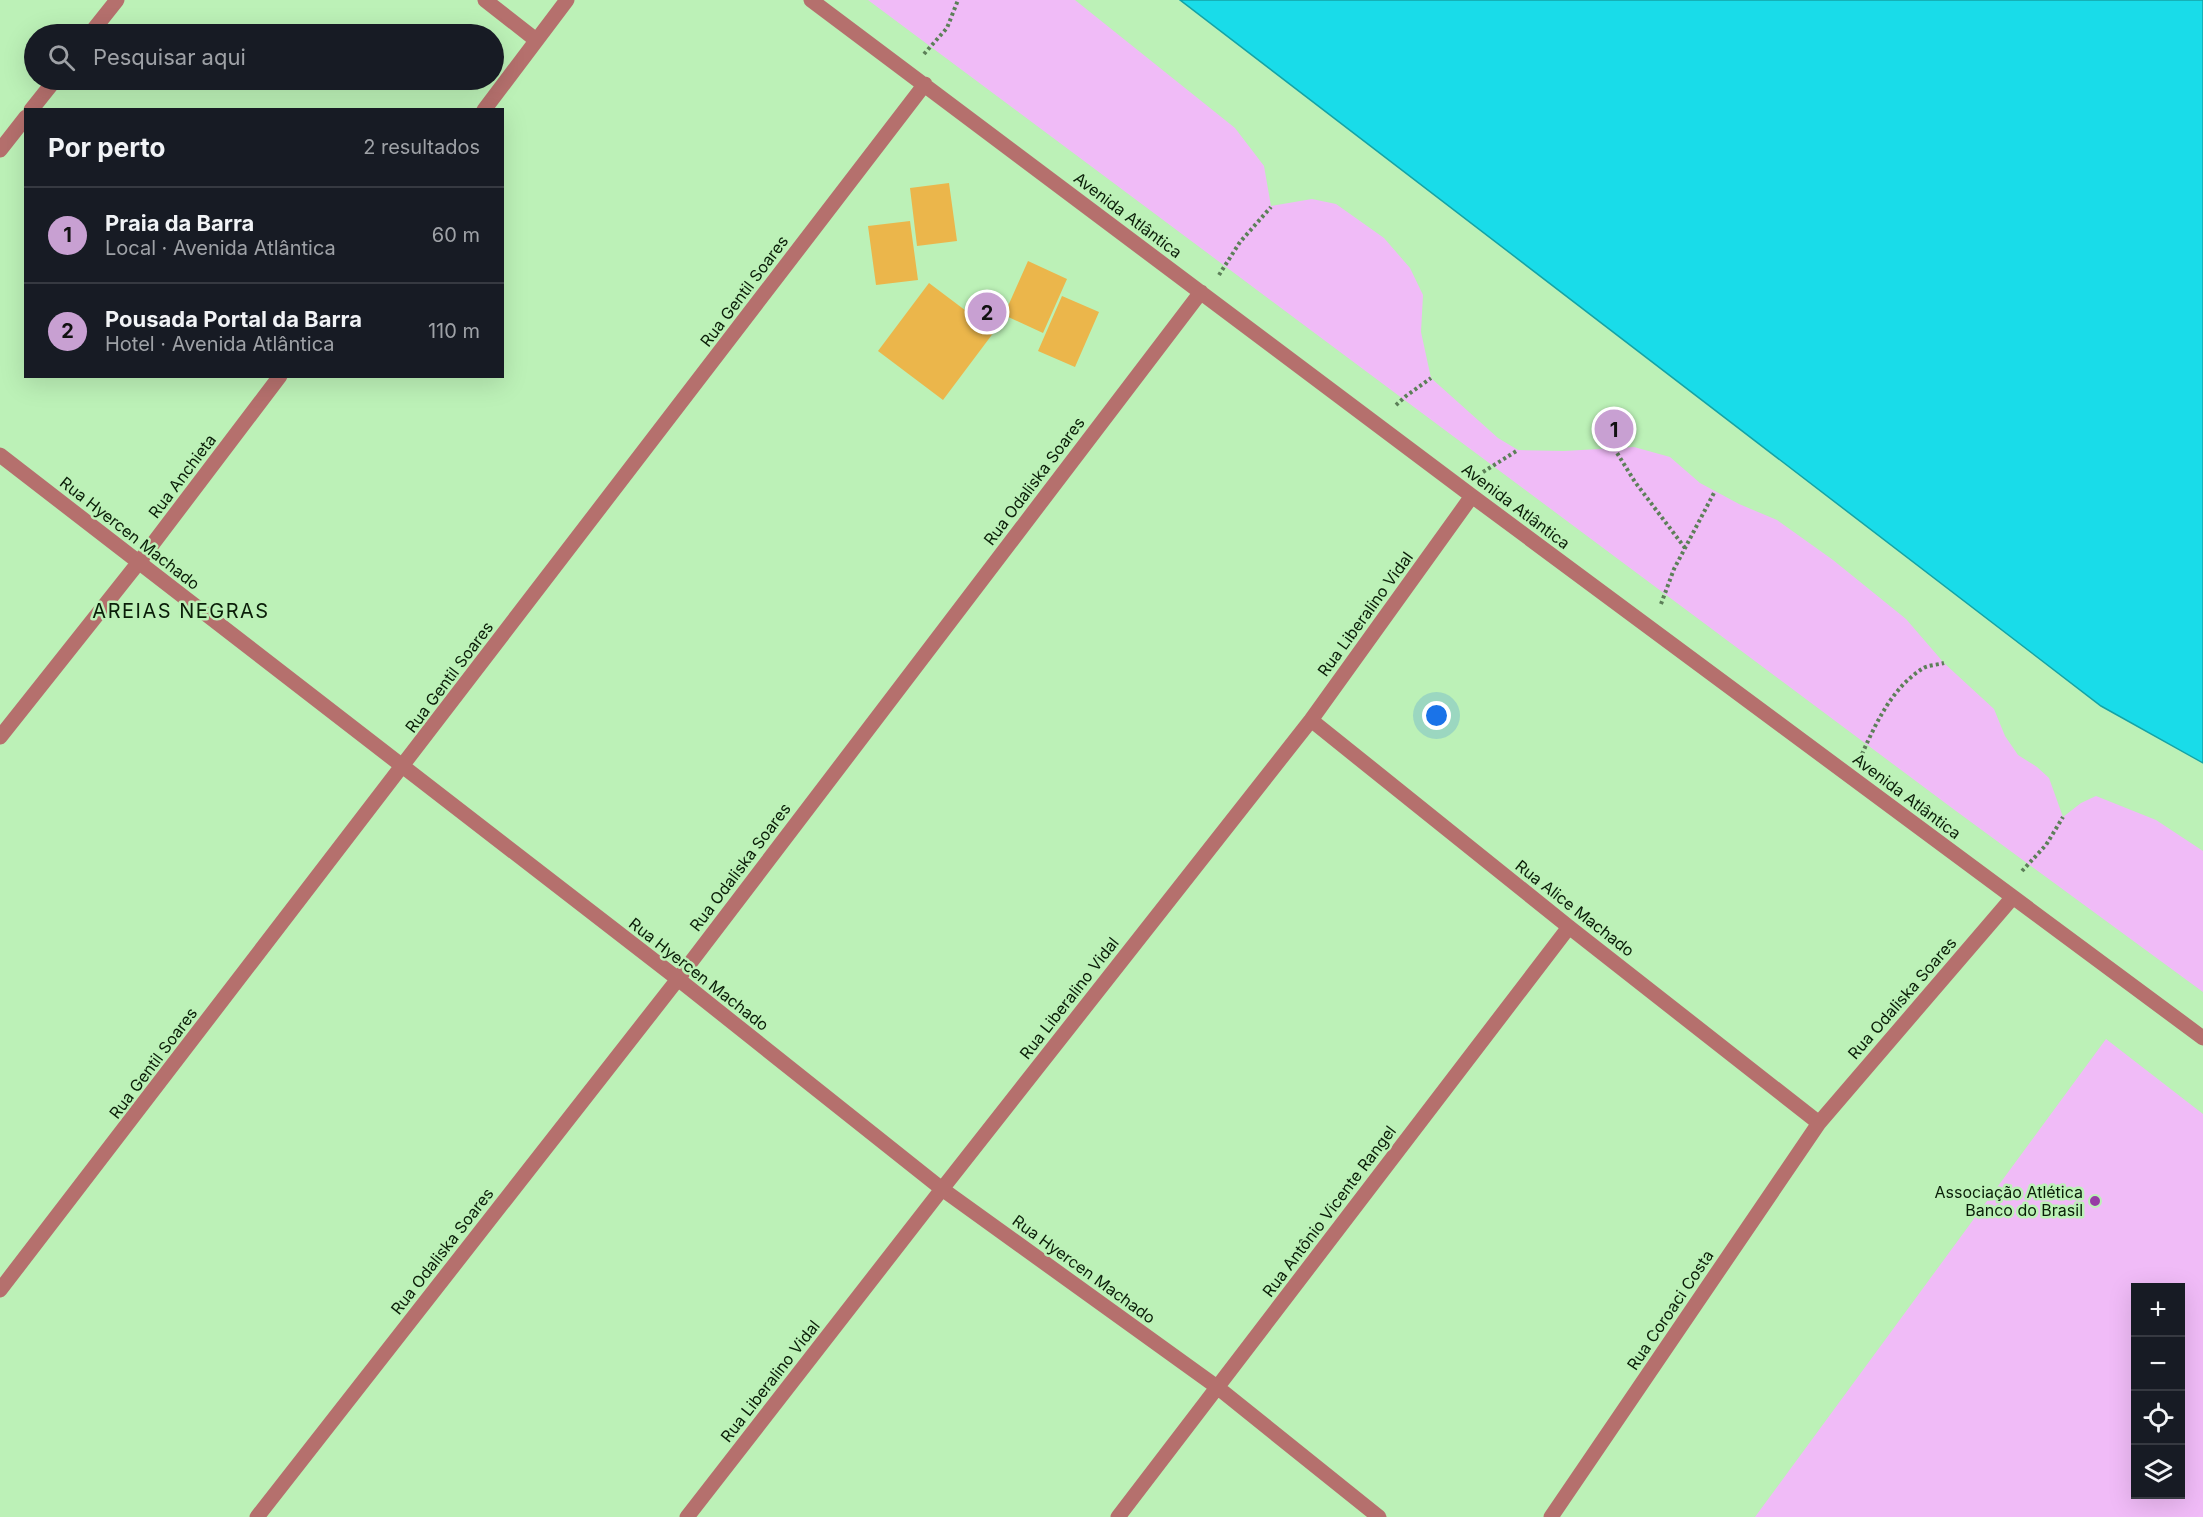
<!DOCTYPE html>
<html lang="pt">
<meta charset="utf-8">
<style>
:root{--surface:#171b24;--page:#20242c;--text:#f1f3f6;--muted:#9ea1a6;--line:#363941;--accent:#c8a0d2}
body{margin:0;font-family:Inter,sans-serif;background:var(--page);color:var(--text)}
.controls{position:absolute;right:18px;bottom:18px;display:grid;overflow:hidden;border-radius:0px;box-shadow:0 6px 24px #0002}
.controls button{width:54px;height:54px;display:grid;place-items:center;padding:0;border:0;border-bottom:2px solid var(--line);background:var(--surface);color:var(--text);font:30px sans-serif}
.you{position:absolute;left:1437px;top:716px;width:21px;height:21px;margin:-15px;border:4px solid #fff;border-radius:50%;background:#1a73e8;box-shadow:0 0 0 9px #1a73e833}
.badge{display:grid;place-items:center;width:39px;height:39px;border-radius:50%;background:var(--accent);color:#111;font-size:20px;font-weight:700}
.pin{position:absolute;translate:-50% -50%;border:3px solid #fff;box-shadow:0 2px 6px #0006}
.list{margin:0;padding:0;list-style:none}
h2{display:flex;justify-content:space-between;align-items:center;height:78px;margin:0;padding:0 24px;font-size:26px}
h2 small{font-size:20px;font-weight:400;color:var(--muted)}
.list li{display:grid;grid-template-columns:39px 1fr auto;gap:18px;align-items:center;box-sizing:border-box;height:96px;padding:0 24px;border-top:2px solid var(--line)}
.list b{display:block;font-size:22px;white-space:nowrap}
.list p{margin:0;font-size:20px;white-space:nowrap;color:var(--muted)}
.list em{font-size:20px;font-style:normal;color:var(--muted)}
.icon{flex:none;width:33px;height:33px;fill:none;stroke:currentColor;stroke-width:2;stroke-linecap:round;stroke-linejoin:round}
.map{position:relative;flex:none;width:2203px;height:1517px;overflow:hidden}
.search{position:absolute;background:var(--surface);box-shadow:0 6px 24px #0002;left:24px;top:24px;width:480px;height:66px;display:flex;align-items:center;gap:15px;box-sizing:border-box;padding:0 21px;border-radius:33px;color:var(--muted);font-size:22px}
.panel{position:absolute;background:var(--surface);box-shadow:0 6px 24px #0002;left:24px;top:108px;width:480px;height:270px;border-radius:0px}
.map>svg:first-child{display:block}
.green{fill:#f0bbf7;fill-rule:evenodd}
.water{fill:#19dce9;stroke:#14a3a6;stroke-width:1.5}
.building{fill:#ebb64b}
.lines{fill:none;stroke-linecap:round;stroke-linejoin:round}
.path{stroke:#5c7f58;stroke-width:4;stroke-dasharray:3 3;stroke-linecap:butt}
.minor{stroke:#b5706d;stroke-width:15}
.poi-dot{fill:#973ba5;stroke:#bcf1b7;stroke-width:2}
.labels{text-anchor:middle;dominant-baseline:central;stroke-width:5;stroke-linejoin:round;paint-order:stroke}
.street-label{font-size:16px;fill:#0a1e08;stroke:#bcf1b7}
.poi-label{font-size:16px;fill:#0a1e08;stroke:#bcf1b7;text-anchor:end}
.quarter-label{font-size:20px;letter-spacing:1.5px;fill:#0a1e08;stroke:#bcf1b7}
</style>
<div class="map">
<svg width="2203" height="1517" viewBox="0 0 2203 1517">
<rect width="100%" height="100%" fill="#bcf1b7"/>
<!-- green -->
<path class="green" d="M868,0H1075L1235,128L1264,166L1271,206L1312,199L1336,204L1384,238L1410,268L1423,295L1421,332L1431,378L1498,438L1518,450L1564,451L1634,447L1670,457L1700,483L1739,504L1777,520L1833,560L1906,619L1944,663L1994,709L2005,736L2018,755L2037,767L2049,778L2063,817L2081,803L2096,796L2156,820L2203,851V992L1956,811Z
M2106,1039L2203,1114V1517H1755ZM2136,1288H2180V1494H2136Z"/>
<!-- water -->
<path class="water" d="M1180,0H2203V763L2101,706Z"/>
<!-- building -->
<path class="building" d="M949,183L957,241L917,246L910,188Z
M910,221L918,280L876,285L868,226Z
M1028,261L1067,279L1043,333L1004,315Z
M929,283L994,332L943,400L878,351Z
M1062,296L1099,312L1075,367L1038,351Z"/>
<g class="lines">
<!-- path -->
<path class="path" d="M924,54L947,28L958,0
M1219,275L1240,242L1271,207
M1396,405L1406,396L1431,378
M1614,448L1635,482L1685,548
M1483,472L1518,450
M1661,604L1674,569L1715,491
M1862,754C1876,723 1892,688 1922,669C1927,665 1937,665 1944,663
M2022,871L2046,845L2063,817"/>
<!-- minor -->
<path class="minor" d="M485,0L536,40
M811,0L1472,496L2203,1038
M90,34L117,0
M31,110L55,80
M484,110L567,0
M0,150L26,117
M0,455L678,979L942,1189L1217,1387L1379,1517
M1311,720L1569,927L1819,1123
M0,737L139,562L280,376
M0,1290L925,84
M257,1517L678,979L1201,292
M687,1517L942,1189L1311,720L1472,496
M1118,1517L1569,927
M1551,1517L1819,1123L2013,897"/>
</g>
<!-- markers -->
<circle class="poi-dot" cx="2095" cy="1201" r="6"/>
<g class="labels">
<!-- street labels -->
<g class="street-label">
<text transform="translate(1128 215) rotate(37)">Avenida Atlântica</text>
<text transform="translate(744 291) rotate(-53)">Rua Gentil Soares</text>
<text transform="translate(182 476) rotate(-53)">Rua Anchieta</text>
<text transform="translate(1034 481) rotate(-53)">Rua Odaliska Soares</text>
<text transform="translate(1516 506) rotate(37)">Avenida Atlântica</text>
<text transform="translate(130 533) rotate(38)">Rua Hyercen Machado</text>
<text transform="translate(1365 614) rotate(-54)">Rua Liberalino Vidal</text>
<text transform="translate(449 677) rotate(-53)">Rua Gentil Soares</text>
<text transform="translate(1907 796) rotate(37)">Avenida Atlântica</text>
<text transform="translate(740 867) rotate(-53)">Rua Odaliska Soares</text>
<text transform="translate(1575 908) rotate(38)">Rua Alice Machado</text>
<text transform="translate(699 974) rotate(38)">Rua Hyercen Machado</text>
<text transform="translate(1069 998) rotate(-52)">Rua Liberalino Vidal</text>
<text transform="translate(1902 998) rotate(-49)">Rua Odaliska Soares</text>
<text transform="translate(153 1063) rotate(-53)">Rua Gentil Soares</text>
<text transform="translate(1329 1211) rotate(-53)">Rua Antônio Vicente Rangel</text>
<text transform="translate(442 1251) rotate(-52)">Rua Odaliska Soares</text>
<text transform="translate(1084 1269) rotate(36)">Rua Hyercen Machado</text>
<text transform="translate(1670 1310) rotate(-56)">Rua Coroaci Costa</text>
<text transform="translate(770 1381) rotate(-52)">Rua Liberalino Vidal</text>
</g>
<!-- poi labels -->
<g class="poi-label">
<text x="2083" y="1192">Associação Atlética<tspan x="2083" dy="18">Banco do Brasil</tspan></text>
</g>
<!-- quarter labels -->
<g class="quarter-label">
<text x="181" y="611">AREIAS NEGRAS</text>
</g>
</g>
</svg>
<div class="controls">
<button>+</button>
<button>−</button>
<button><svg class="icon" aria-label="locate" viewBox="0 0 24 24"><circle cx="12" cy="12" r="6"/><path d="M12 2v4M12 18v4M2 12h4M18 12h4"/></svg></button>
<button><svg class="icon" aria-label="layers" viewBox="0 0 24 24"><path d="M12 4l9 5-9 5-9-5zM3 14l9 5 9-5"/></svg></button>
</div>
<div class="you"></div>
<div class="pin badge" style="left:1614px;top:429px">1</div>
<div class="pin badge" style="left:987px;top:312px">2</div>
<div class="search"><svg class="icon" aria-label="search" viewBox="0 0 24 24"><circle cx="10" cy="10" r="6"/><path d="M15 15l6 6"/></svg>Pesquisar aqui</div>
<section class="panel">
<h2>Por perto<small>2 resultados</small></h2>
<ul class="list">
<li><span class="badge">1</span><div><b>Praia da Barra</b><p>Local · Avenida Atlântica</p></div><em>60 m</em></li>
<li><span class="badge">2</span><div><b>Pousada Portal da Barra</b><p>Hotel · Avenida Atlântica</p></div><em>110 m</em></li>
</ul>
</section>
</div>
